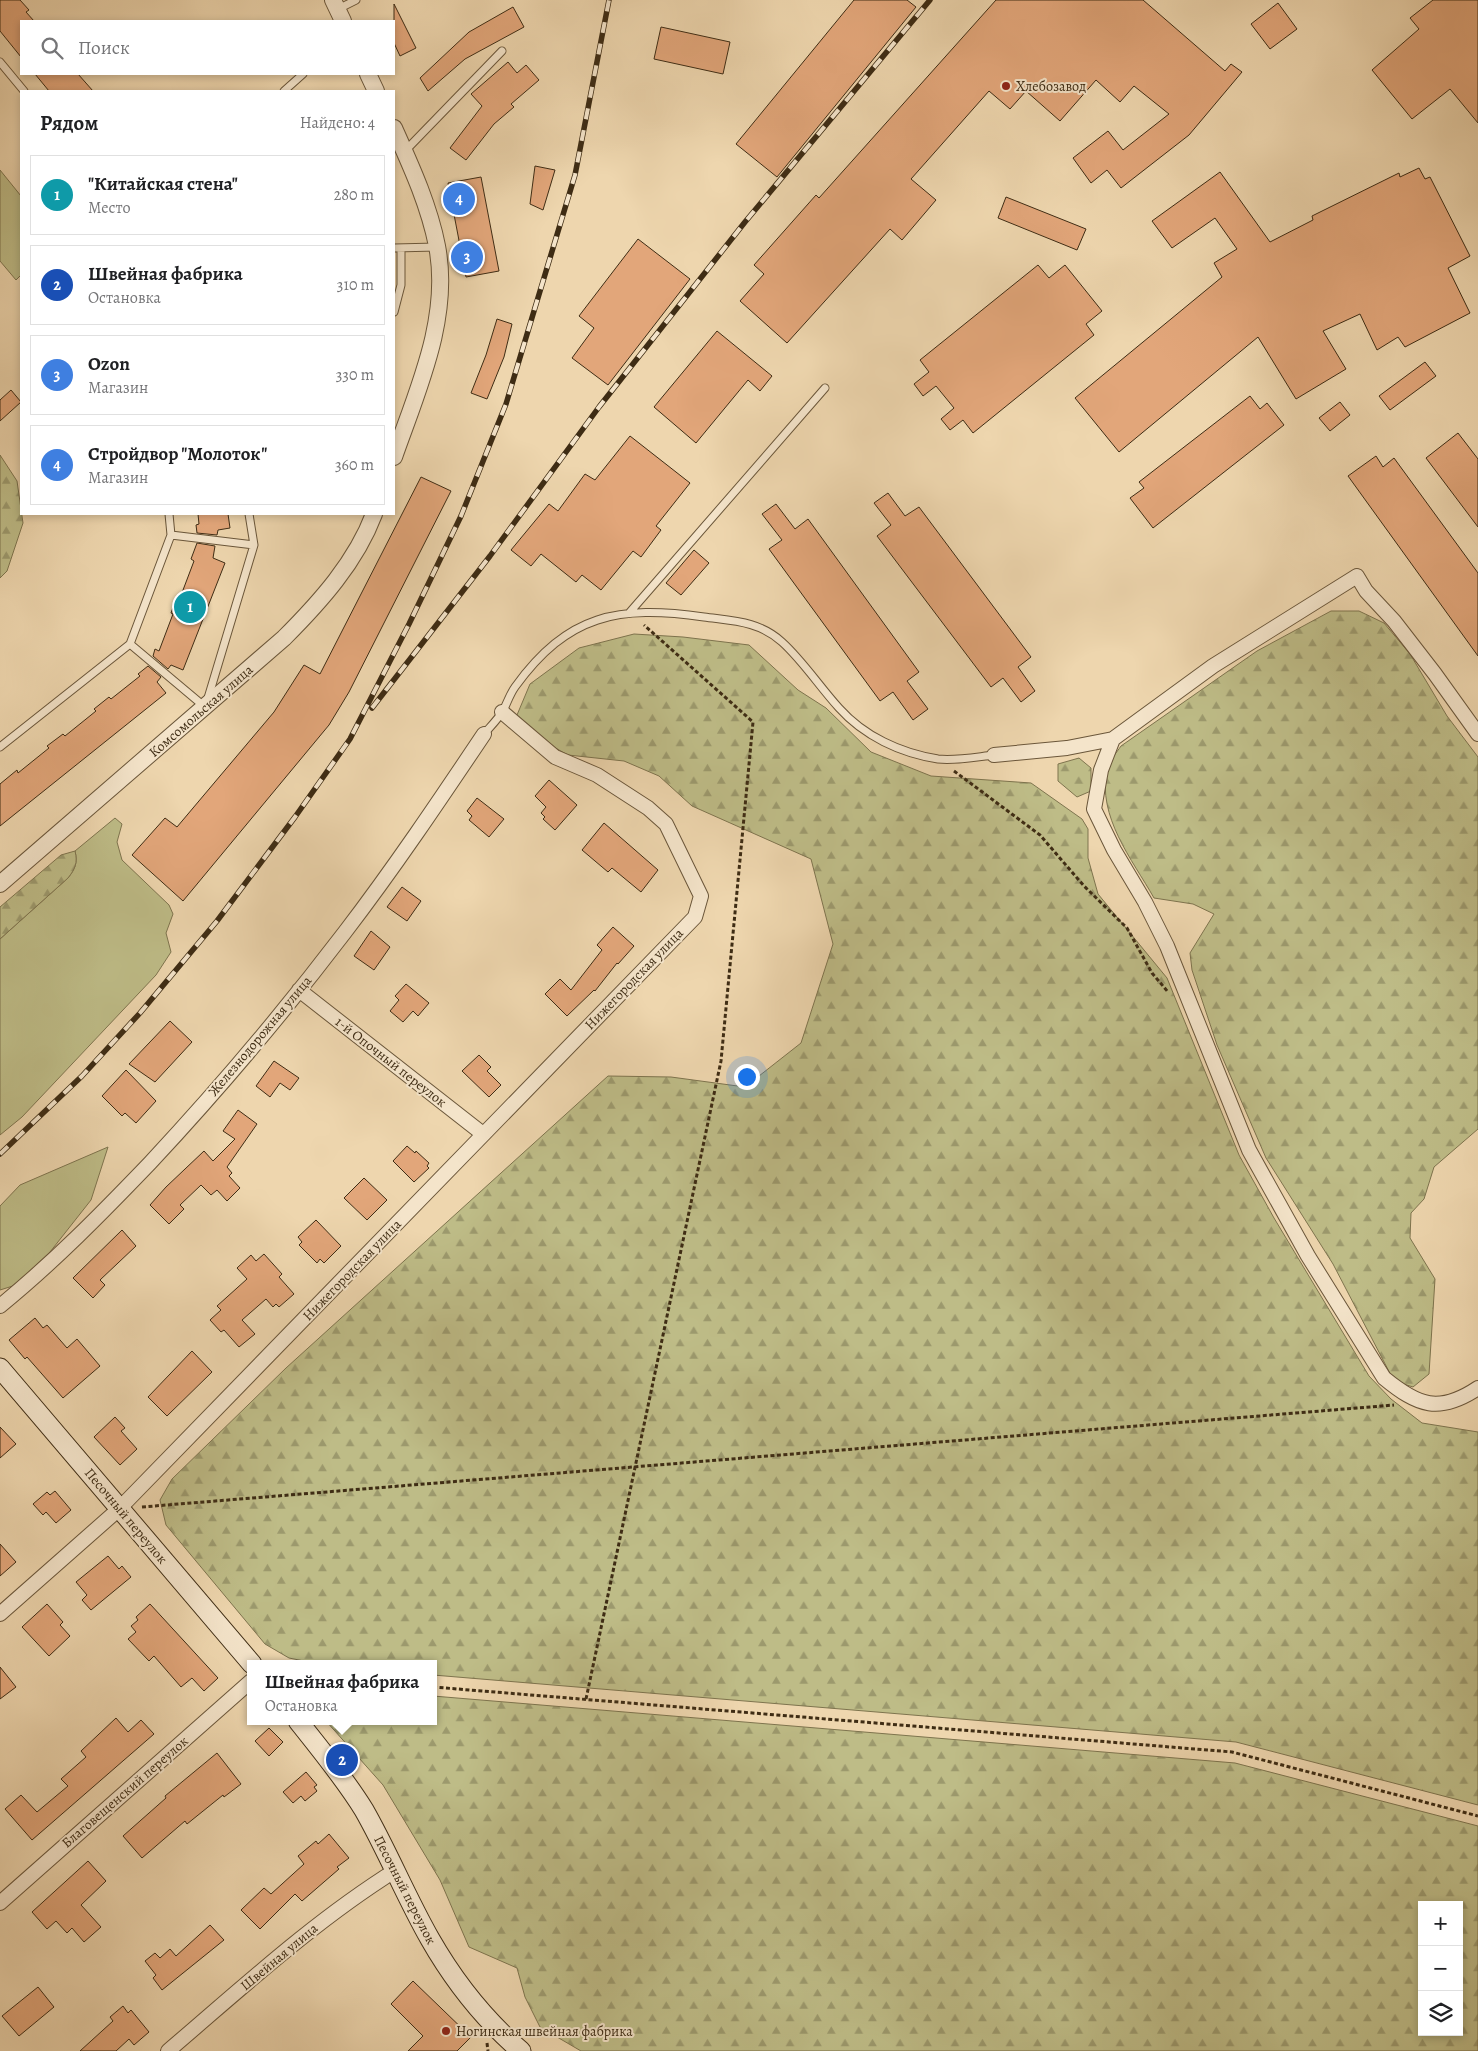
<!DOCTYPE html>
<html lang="ru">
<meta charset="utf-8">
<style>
:root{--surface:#fff;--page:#f2f2f2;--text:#202124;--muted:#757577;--line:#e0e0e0;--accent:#111827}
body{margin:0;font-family:Alegreya,serif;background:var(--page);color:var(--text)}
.controls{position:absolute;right:15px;bottom:15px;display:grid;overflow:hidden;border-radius:0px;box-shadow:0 2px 8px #0003}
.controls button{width:45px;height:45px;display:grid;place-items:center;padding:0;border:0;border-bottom:1px solid var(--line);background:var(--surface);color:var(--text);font:25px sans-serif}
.you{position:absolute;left:746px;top:1076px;width:18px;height:18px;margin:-12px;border:4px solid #fff;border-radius:50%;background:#1a73e8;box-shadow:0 0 0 8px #1a73e833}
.badge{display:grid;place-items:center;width:32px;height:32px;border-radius:50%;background:var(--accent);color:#fff;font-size:16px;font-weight:700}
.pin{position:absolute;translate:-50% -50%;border:2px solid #fff;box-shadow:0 1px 5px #0006}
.popup{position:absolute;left:247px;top:1660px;width:190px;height:65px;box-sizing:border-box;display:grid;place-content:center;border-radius:0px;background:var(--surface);filter:drop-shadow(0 1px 4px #0005);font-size:16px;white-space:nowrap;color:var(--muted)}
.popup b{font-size:19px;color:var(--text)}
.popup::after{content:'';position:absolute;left:50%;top:100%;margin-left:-10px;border:10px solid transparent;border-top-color:var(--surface)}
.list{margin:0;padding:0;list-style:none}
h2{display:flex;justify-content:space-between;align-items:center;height:65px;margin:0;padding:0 20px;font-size:21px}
h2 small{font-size:16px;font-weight:400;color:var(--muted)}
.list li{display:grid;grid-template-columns:32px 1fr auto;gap:15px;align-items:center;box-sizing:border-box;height:80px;margin:0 10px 10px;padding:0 10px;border:1px solid var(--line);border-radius:0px}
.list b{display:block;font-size:19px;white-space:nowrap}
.list p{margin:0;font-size:16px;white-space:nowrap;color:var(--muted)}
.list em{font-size:16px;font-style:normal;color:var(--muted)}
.icon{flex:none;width:28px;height:28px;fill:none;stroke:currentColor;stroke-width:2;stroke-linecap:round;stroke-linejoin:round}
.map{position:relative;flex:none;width:1478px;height:2051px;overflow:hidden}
.search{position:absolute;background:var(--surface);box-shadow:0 2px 8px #0003;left:20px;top:20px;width:375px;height:55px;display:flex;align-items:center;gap:12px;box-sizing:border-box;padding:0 18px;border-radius:0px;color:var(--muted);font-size:19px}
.panel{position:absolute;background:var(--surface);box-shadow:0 2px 8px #0003;left:20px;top:90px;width:375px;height:425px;border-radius:0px}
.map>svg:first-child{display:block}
.green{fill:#bebc87;stroke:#7e744e}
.forest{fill:url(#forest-firs);stroke:#7e744e;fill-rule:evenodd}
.building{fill:#e2a67a;stroke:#3e2c14}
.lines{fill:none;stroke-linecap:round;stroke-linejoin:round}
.service-casing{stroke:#6a563a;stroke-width:9}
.minor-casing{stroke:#6a563a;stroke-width:16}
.tertiary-casing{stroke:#6a563a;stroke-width:18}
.secondary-casing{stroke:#3e2c14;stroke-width:21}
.path{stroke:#3e2c14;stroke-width:3;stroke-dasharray:4 2.5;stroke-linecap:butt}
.service{stroke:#f4e4ca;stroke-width:7}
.minor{stroke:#f4e4ca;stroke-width:14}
.tertiary{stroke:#f4e4ca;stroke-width:16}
.secondary{stroke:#f4e4ca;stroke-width:19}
.rail-casing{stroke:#3e2c14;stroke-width:5.5}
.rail{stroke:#f4e4ca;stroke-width:4;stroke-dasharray:11;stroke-linecap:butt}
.poi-dot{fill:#8f2418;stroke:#f4e4ca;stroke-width:2}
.labels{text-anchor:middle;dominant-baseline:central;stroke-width:4;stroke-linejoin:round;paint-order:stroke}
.poi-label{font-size:14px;fill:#3e2c14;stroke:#f4e4ca;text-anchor:start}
.street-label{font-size:14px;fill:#3e2c14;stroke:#f4e4ca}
</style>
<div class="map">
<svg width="1478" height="2051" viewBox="0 0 1478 2051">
<defs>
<pattern id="forest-firs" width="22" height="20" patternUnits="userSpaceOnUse" patternTransform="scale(1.25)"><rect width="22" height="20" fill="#bebc87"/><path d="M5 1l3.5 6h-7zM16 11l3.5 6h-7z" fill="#9c996d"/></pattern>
</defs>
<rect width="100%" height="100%" fill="#eed6ae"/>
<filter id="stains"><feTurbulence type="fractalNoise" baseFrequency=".004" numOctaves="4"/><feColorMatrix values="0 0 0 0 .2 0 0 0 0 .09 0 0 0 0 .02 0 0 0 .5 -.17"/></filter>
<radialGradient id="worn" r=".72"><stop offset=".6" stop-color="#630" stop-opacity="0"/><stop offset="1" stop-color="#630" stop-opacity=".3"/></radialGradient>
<!-- green -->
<path class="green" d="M0,170L21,196V275L16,280L0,261Z
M115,818L122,824L117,842L122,860L169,905L173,914L166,933L171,952L156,975L22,1117L0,1135V939L68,878C75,869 78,863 75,851Z
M108,1147L91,1200L50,1252L16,1285L0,1290V1206L20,1185Z"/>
<!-- forest -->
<path class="forest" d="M0,455L17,481L23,523L7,571L0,578Z
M1331,611H1359L1384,623L1410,654L1447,716L1478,757V1129L1434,1167L1424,1199L1411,1213L1410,1238L1435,1279L1429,1374L1413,1387L1394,1381L1333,1264L1266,1158L1217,1045L1192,970L1190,953L1214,914L1193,904L1154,898C1132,859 1097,817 1107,769C1109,761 1117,752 1121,746L1257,651Z
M634,634L683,637L749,645L798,690L826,708L871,752L931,776L1031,783L1082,819L1088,829V858L1098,894L1167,978L1239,1155L1274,1218L1369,1376L1391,1399L1422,1423L1478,1432V1805L1236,1742L433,1675V1664H319L289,1658L265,1644L166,1525L160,1500L172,1479L286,1368L608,1076L671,1077L745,1087L801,1043L833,944L811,859L692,806L659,776L624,761L568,755L541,740L517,715L530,684L579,648Z
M1079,758L1091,768V791L1077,797L1058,781V764Z
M75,851C78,863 75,869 68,878L0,939V907L61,855Z
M433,1696L1235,1763L1478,1826V2051H581L540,2027L525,1997L517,1968L469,1947L440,1880L383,1785L326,1721H433ZM1422,1905H1459V2032H1422Z"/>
<!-- building -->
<path class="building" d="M0,0H20L29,10L26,12L34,21H21V57L0,31Z
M854,0H907L916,7L777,177L736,144Z
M996,0H1143L1225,71L1231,64L1242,72L1189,135L1121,188L1107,170L1091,183L1073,158L1108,131L1123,150L1169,114L1134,86L1120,102L1096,80L1060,121L1026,91L1010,109L989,91L911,179L936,200L902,240L890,229L787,343L740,301L764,274L754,265L816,195L819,198Z
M1433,0H1478V123L1450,89L1412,119L1372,70L1419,29L1410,18Z
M1278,3L1297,29L1270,49L1251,24Z
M394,4L416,48L400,56L394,43Z
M513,7L524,27L465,59L428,91L420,78L469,32Z
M661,27L730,42L723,74L654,59Z
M508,62L517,73L526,65L539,80L511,104L514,107L494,124L466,160L450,148L482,106L471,94Z
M35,74H78L93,91H49Z
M535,166L555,170L543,210L530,204Z
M1419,168L1425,179L1430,177L1470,256L1448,268L1470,313L1405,347L1398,337L1377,350L1360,314L1323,331L1346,369L1296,399L1258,337L1119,452L1075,398L1222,277L1214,263L1237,249L1215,218L1172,248L1152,221L1220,172L1270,242L1313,220L1312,216L1399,173L1400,177Z
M481,177L499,271L466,277L448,183Z
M1006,197L1086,229L1077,250L998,218Z
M638,239L690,279L608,385L572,358L594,328L579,316Z
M1038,265L1049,278L1065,265L1102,311L1086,324L1094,335L973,433L963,420L950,430L941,419L954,408L936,386L923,396L914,384L929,372L920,360Z
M497,319L512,324L504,357L487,399L471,393L486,355Z
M717,331L772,376L760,391L748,380L696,443L654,407Z
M1425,362L1436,376L1390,410L1379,396Z
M11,390L21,402L0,421V400Z
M1250,396L1260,409L1267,403L1284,425L1153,528L1130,498L1144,488L1139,482Z
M1340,402L1350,415L1330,431L1319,418Z
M1458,433L1478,459V527L1426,458Z
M630,436L690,483L656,526L661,530L641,557L633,551L601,590L582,575L576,582L541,554L531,566L511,550L549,504L558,511L585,474L595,480Z
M1376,456L1383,467L1394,458L1478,573V656L1348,476Z
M421,477L451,491L349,692L329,725L183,901L132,855L165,818L177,827L274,712L304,665L320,674Z
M888,493L905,516L919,507L1031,657L1018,667L1035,691L1021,702L1003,678L991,687L877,536L891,525L874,503Z
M776,504L795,529L808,519L919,672L907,681L928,709L913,720L893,692L880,701L769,549L782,540L762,514Z
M198,514H228L230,528L218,530L217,535L197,533L196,525L199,524Z
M197,543L215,546L213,558L225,563L183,670L171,665L168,669L153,656L155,649L159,651L173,614L171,613L177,597L180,598L194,561L191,559Z
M694,550L709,563L681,595L666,583Z
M148,666L161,677L157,682L166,693L0,826V784L17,770L18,773L49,748L47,746L63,734L65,736L96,711L94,709L109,697L111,699L140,676L138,674Z
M549,780L577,805L555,830L543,819L545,817L541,813L546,807L535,796Z
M477,798L504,819L489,837L469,820L472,816L467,811Z
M604,823L658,870L641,892L612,868L608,872L582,850Z
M402,887L421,901L407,921L387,907Z
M613,927L634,946L618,964L617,963L595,991L594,990L567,1016L545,994L560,979L571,990L602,950L597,945Z
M371,931L390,947L374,970L354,956Z
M406,984L429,1003L418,1016L413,1011L403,1022L390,1011L399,1000L395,996Z
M170,1021L192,1042L155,1082L129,1064Z
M479,1055L491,1067L487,1071L501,1085L489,1097L462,1071Z
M274,1061L299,1078L290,1090L280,1083L270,1097L256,1086Z
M126,1070L156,1101L136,1123L125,1113L122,1116L102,1096Z
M238,1110L257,1124L227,1167L232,1173L229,1176L240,1188L227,1201L217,1190L211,1195L201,1185L180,1205L184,1209L169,1224L150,1205L166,1187L204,1151L213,1161L235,1139L223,1131Z
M407,1146L415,1153L416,1151L429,1163L427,1166L429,1168L414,1182L393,1161Z
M364,1178L387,1200L367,1220L344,1198Z
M316,1220L341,1246L324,1263L320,1259L317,1263L299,1245L302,1242L298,1237Z
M122,1230L136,1246L100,1280L105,1285L93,1298L73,1278Z
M264,1254L282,1274L279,1277L294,1294L279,1307L276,1304L273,1307L266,1299L242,1320L255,1334L239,1347L224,1330L221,1332L210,1320L221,1310L217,1306L247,1279L237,1268L251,1255L256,1261Z
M35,1318L43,1328L47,1325L67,1348L77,1339L100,1366L63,1398L27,1357L25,1359L9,1340Z
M192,1351L212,1372L167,1416L148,1397Z
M115,1417L125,1428L121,1431L137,1449L120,1465L94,1437Z
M0,1427L16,1444L0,1458Z
M55,1491L71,1510L56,1523L46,1512L43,1515L33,1504L47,1492L50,1495Z
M0,1544L16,1562L0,1576Z
M108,1556L119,1569L122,1566L131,1577L91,1610L82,1600L87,1595L76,1582Z
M47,1604L63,1622L60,1625L70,1636L49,1656L22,1627Z
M150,1604L218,1678L204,1691L192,1678L181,1687L154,1656L149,1661L128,1639L136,1632L131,1626L138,1620L136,1617Z
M0,1667L16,1687L0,1699Z
M116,1718L128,1732L141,1720L154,1734L32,1840L5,1809L21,1795L37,1812L68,1786L61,1779L86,1757L81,1751Z
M269,1728L283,1742L269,1756L255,1741Z
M217,1753L241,1784L224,1797L223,1795L187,1824L185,1821L142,1858L123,1836L166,1798L165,1796Z
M306,1772L317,1785L314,1787L317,1791L305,1801L301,1796L293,1803L283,1792Z
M329,1834L349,1858L337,1867L339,1869L302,1901L295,1894L260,1929L241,1910L264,1888L271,1894L304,1864L298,1856L316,1841L318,1844Z
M88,1861L106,1881L81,1905L101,1927L84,1942L72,1928L67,1933L56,1921L47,1929L32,1912Z
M210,1925L224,1940L162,1990L153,1978L156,1975L145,1961L155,1953L160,1958L170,1949L176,1956Z
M413,1981L471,2037L457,2051H408L423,2036L391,2004Z
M38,1987L54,2007L19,2036L2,2016Z
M123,2006L128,2013L131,2010L149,2032L134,2045L129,2039L116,2051H80L113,2021L110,2017Z"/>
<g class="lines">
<!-- service casing -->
<g class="service-casing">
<path id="service" d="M338,9L356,0
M0,62L24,91
M284,91L303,74
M405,151L502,51
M394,248L437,247
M394,312L401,285V248
M171,535L254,545
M630,612L825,388
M130,644L205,707
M208,698L254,545L249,514
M484,734C490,727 498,719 503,711C507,703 510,694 515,687C568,614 618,605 704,617C733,621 759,621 782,642C803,661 819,686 839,708C864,736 900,753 938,759C956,761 976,757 994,755
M0,747L130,644L171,535L169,514"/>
</g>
<!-- minor casing -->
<g class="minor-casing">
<path id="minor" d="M1113,739L1101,770L1094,809L1114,850L1145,902L1167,946L1249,1150L1308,1256L1384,1378C1418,1406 1439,1414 1478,1388
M994,755L1067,748L1113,739L1213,666L1357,576L1366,591L1394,621L1435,674L1478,734
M299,990L483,1134
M0,1306C54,1262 102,1213 150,1163C219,1089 284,1012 345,932C394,868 439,801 484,734
M0,1614L119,1509L695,917L701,896L666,824L648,808L597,775L555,757L502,712
M0,1903L251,1681
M168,2051C242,1988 313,1922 396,1870"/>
</g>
<!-- tertiary casing -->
<g class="tertiary-casing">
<path id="tertiary" d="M333,0L343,21
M368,74L376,91
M394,128C411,166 429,205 437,246C451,318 417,391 394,457
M0,884L284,638C320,602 356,562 374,514"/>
</g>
<!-- secondary casing -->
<g class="secondary-casing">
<path id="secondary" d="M0,1368L252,1664
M298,1721C321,1750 345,1779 364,1810C388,1852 406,1897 430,1939C454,1981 485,2020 521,2051"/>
</g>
<!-- path -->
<path class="path" d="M954,771L1040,835L1084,886L1127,928L1152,973L1168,992
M142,1507L1394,1405
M433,1687L1232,1752L1478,1816
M586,1699L721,1061L753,722L644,625
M487,2043L488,2051"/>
<!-- service -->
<use href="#service" class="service"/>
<!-- minor -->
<use href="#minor" class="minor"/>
<!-- tertiary -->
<use href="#tertiary" class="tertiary"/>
<!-- secondary -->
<use href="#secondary" class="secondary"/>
<!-- rail casing -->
<g class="rail-casing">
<path id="rail" d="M372,708L490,556L599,407L745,222L930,0
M0,1154L82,1076L140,1013L217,921L295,817L350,739L409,624L461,516L506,404L575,175L609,0"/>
</g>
<!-- rail -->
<use href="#rail" class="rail"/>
</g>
<!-- markers -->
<g class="poi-dot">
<circle cx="1006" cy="86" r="5"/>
<circle cx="446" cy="2031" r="5"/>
</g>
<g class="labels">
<!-- poi labels -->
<g class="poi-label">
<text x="1016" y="86">Хлебозавод</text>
<text x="456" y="2031">Ногинская швейная фабрика</text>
</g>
<!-- street labels -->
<g class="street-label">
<text transform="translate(201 711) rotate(-41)">Комсомольская улица</text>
<text transform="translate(634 979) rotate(-46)">Нижегородская улица</text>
<text transform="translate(260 1036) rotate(-50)">Железнодорожная улица</text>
<text transform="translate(391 1062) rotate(38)">1-й Опочный переулок</text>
<text transform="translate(352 1270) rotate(-46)">Нижегородская улица</text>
<text transform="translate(126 1516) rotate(50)">Песочный переулок</text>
<text transform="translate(125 1792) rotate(-41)">Благовещенский переулок</text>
<text transform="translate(405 1890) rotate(63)">Песочный переулок</text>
<text transform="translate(279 1957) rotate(-40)">Швейная улица</text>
</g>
</g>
<rect width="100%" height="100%" filter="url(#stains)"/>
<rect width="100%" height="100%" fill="url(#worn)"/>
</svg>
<div class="controls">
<button>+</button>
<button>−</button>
<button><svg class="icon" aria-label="layers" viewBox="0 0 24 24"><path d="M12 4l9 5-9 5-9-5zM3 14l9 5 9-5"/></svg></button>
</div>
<div class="you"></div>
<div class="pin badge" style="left:190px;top:607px;background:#0f9aa8">1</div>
<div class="pin badge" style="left:342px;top:1760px;background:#1a4fb4">2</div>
<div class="popup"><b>Швейная фабрика</b>Остановка</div>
<div class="pin badge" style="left:467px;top:257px;background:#3f7fe0">3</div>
<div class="pin badge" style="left:459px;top:199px;background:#3f7fe0">4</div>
<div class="search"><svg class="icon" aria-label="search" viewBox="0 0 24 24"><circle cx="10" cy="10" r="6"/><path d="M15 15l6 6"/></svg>Поиск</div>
<section class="panel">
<h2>Рядом<small>Найдено: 4</small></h2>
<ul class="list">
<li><span class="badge" style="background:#0f9aa8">1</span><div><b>&quot;Китайская стена&quot;</b><p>Место</p></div><em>280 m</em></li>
<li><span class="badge" style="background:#1a4fb4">2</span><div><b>Швейная фабрика</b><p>Остановка</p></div><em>310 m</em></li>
<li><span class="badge" style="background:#3f7fe0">3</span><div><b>Ozon</b><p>Магазин</p></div><em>330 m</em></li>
<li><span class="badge" style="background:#3f7fe0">4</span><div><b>Стройдвор &quot;Молоток&quot;</b><p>Магазин</p></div><em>360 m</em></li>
</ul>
</section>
</div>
